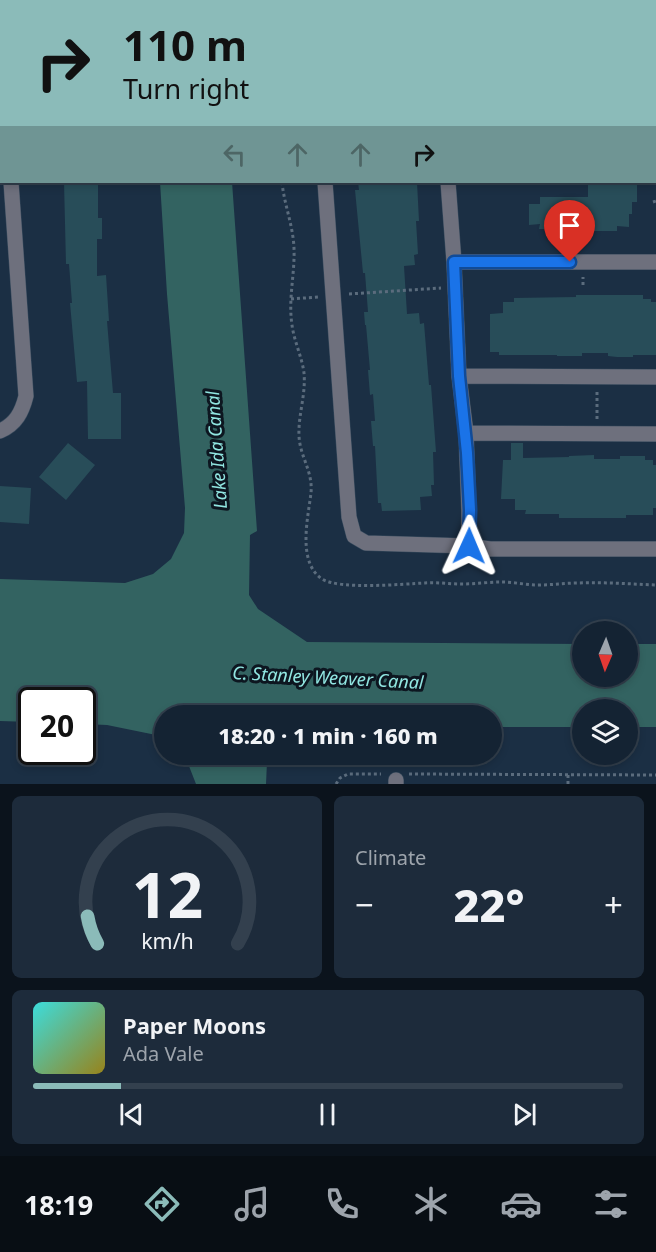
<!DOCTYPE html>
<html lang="en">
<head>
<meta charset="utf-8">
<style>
	:root { --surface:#142333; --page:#1d2b3b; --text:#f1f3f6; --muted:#9da4ac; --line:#33404e; --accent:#8bbbb9 }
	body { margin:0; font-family:"Noto Sans",sans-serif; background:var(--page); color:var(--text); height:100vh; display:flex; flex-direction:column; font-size:22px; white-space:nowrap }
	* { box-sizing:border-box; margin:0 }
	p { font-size:20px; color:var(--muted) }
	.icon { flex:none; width:33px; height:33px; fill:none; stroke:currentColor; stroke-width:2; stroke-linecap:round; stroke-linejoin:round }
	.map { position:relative; height:784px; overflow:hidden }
	.panel { display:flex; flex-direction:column; gap:12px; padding:12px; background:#0b131c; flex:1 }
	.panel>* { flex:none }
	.banner { position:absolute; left:0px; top:0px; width:657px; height:183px; box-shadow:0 3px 9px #0003,0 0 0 2px var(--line); background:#8bbbb9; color:#111; overflow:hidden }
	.needle { width:39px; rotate:182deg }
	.controls { position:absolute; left:572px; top:621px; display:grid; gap:12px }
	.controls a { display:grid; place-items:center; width:66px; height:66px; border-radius:50%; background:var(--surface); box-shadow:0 3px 9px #0003,0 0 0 2px var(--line); font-size:30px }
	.speed { position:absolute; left:18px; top:687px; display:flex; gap:12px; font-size:30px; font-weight:700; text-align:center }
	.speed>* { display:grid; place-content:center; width:78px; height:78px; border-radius:50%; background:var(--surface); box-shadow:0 3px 9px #0003,0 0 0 2px var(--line); line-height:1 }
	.speed .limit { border:3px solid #111; border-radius:9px; background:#fff; color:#111 }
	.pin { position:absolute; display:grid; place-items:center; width:51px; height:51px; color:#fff; margin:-62px -26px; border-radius:50% 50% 50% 0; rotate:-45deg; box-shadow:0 0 6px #0007 }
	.pin .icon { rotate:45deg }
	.me { position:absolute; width:66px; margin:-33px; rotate:1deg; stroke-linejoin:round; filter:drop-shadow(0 0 4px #0008) }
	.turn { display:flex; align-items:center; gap:21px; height:126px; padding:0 24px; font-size:27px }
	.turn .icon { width:78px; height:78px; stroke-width:2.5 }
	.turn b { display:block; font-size:42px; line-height:51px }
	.lanes { display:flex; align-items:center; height:57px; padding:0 24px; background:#0003; justify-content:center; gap:30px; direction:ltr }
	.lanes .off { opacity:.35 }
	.big { font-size:45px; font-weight:800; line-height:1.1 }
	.panel .tile { flex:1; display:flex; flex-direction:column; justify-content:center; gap:9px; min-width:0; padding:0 21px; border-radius:9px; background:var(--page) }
	.panel .dial { align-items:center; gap:0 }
	.dial svg { height:156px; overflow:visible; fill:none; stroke:var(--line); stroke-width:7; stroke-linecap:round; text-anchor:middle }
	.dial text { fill:var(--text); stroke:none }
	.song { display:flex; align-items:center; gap:18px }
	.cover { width:72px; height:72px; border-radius:9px; background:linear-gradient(135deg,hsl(180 70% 55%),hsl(50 70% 35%)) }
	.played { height:6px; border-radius:3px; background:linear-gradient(90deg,var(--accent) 15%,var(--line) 15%) }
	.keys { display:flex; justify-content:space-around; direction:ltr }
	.heat { display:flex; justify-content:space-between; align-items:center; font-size:33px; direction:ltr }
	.panel .tiles { flex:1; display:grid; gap:12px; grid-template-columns:1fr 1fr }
	.tile:last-child { grid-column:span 2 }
	.trip { position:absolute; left:154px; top:705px; width:348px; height:60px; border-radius:30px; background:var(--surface); box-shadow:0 3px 9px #0003,0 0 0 2px var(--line); font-weight:800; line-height:60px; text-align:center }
	.dock { display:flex; height:96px; justify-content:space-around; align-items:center; background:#080e14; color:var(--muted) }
	.dock .icon { width:42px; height:42px }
	.dock .current { color:var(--accent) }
	.dock b { font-size:27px; color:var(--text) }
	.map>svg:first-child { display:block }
	.water { fill:#336361 }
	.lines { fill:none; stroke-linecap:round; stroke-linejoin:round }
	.canal { stroke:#336361; stroke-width:18 }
	.building { fill:#284d59 }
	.minor-casing { stroke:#384b5e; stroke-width:16 }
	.path { stroke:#5b6c7d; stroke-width:3; stroke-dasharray:3 3; stroke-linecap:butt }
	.minor { stroke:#6e707d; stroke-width:15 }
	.route-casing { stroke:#114b97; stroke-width:15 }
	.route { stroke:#1a73e8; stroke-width:10 }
	.labels { text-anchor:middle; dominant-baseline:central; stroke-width:6; stroke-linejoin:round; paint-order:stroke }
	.water-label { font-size:18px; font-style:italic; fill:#91e6e1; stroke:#0d1620 }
</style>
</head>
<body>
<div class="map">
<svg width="656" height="784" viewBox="0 0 656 784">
	<rect width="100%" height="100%" fill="#1b2f44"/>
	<path class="water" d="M160 182H232L257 531 250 535 249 595 258 609 307 642 582 644V676H627V644H656V727H627V710H582V727H492V716H165V743L156 735 107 725 83 724 82 700H32L31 722 0 721V579L125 583 153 574 171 559 184 533 185 508 167 294Z
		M179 755H271L267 762 266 784H196L187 761Z"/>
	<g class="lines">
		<path class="canal" d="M163 0 164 2"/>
	</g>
	<path class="building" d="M64 182H98V218H102V239H97V276L106 275 109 321H107L113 393H121V439H88L87 381 77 382 70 303H72L69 264H66Z
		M358 182H417L419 221H416L418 254 414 255 415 265 404 266 407 314 419 313 420 324 424 323 429 385H431L436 452H433L434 485H431L432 496 420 497 421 510 382 511 381 503H378L375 446H373L371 421H375L373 394 370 395 368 370H370L366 325H365L364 312H368L365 273H363L355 190H359Z
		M588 182H637V202H632V214H629V227L617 226V231H568V229H539L540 224 529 225V204H540V197H588Z
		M576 295H643V299H651V302H656V355H633V357H617L608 356V353H582V356H557V355H499V352H490V314L503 313V302H514V298L576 297Z
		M68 443 95 465 66 500 39 477Z
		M511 443H523V458L569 457V456L594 455V459H620V456H645V460H653V465H656V508H653V515H626V518H559V514H525L526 510H515V499H501L503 460H511Z
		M0 486 31 488 29 524 0 522Z"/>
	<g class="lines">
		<g class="minor-casing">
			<path id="minor" d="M388 0 389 2
				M633 0 634 2
				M328 2 331 0
				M600 2 604 0
				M0 67 2 72
				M656 78V79
				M325 182 349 517 354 536 366 543 469 546 490 549H656
				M448 182 454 262H656
				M454 262 459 376 466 433 656 434
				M459 376 656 377
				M0 431C16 424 22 412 26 396L11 182
				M466 433 469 511V546
				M396 784V780"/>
		</g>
		<path class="path" d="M275 0V2
			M282 182C284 204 293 225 294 248 295 274 288 299 292 325 294 341 302 357 304 373 306 395 298 415 299 436 300 457 313 471 311 493 308 518 297 562 322 579 340 590 402 584 425 583 437 582 449 584 461 584 475 584 489 582 502 582 514 582 526 585 538 585 552 585 565 583 579 583 605 582 630 584 656 585
			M653 202 656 201
			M583 285V277
			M349 294 441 288
			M291 299 318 297
			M597 419V392
			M409 774 656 775
			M336 784 340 778 348 774H381
			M568 784V774"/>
		<use href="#minor" class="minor"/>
	</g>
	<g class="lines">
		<g class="route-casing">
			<path id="route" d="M469 546 470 510 467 453 459 376 454 262H570"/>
		</g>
		<use href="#route" class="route"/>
	</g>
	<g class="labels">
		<g class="water-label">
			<text transform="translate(216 450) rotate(-94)">Lake Ida Canal</text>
			<text transform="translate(328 677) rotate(3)">C. Stanley Weaver Canal</text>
		</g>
	</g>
</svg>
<div class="controls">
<a><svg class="needle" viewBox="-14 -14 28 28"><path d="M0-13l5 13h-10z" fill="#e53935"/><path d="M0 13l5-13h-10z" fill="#9da4ac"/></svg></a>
<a><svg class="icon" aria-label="layers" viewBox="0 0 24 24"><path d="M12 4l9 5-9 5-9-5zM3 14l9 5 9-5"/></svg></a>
</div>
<div class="speed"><div class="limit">20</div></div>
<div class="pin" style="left:570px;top:262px;background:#d93025"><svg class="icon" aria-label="arrive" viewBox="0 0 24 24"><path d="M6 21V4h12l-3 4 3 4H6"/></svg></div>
<svg class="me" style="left:469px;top:546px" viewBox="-20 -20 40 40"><path d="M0-17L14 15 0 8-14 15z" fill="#1a73e8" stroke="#fff" stroke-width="4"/></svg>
<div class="trip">18:20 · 1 min · 160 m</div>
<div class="banner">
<div class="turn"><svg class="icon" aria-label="right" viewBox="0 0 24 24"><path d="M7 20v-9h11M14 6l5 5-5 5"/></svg><div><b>110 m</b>Turn right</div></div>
<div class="lanes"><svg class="icon off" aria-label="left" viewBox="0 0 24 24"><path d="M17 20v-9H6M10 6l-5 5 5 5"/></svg><svg class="icon off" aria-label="ahead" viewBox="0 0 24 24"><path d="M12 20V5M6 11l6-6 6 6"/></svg><svg class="icon off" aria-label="ahead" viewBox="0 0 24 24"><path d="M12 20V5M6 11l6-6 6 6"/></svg><svg class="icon" aria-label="right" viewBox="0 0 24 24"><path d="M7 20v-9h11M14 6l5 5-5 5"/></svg></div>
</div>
</div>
<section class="panel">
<div class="tiles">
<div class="tile dial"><svg viewBox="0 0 100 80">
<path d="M14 69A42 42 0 1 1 86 69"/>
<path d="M14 69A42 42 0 0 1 9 55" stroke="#8bbbb9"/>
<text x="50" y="56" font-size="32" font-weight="700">12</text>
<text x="50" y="72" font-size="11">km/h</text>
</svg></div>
<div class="tile"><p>Climate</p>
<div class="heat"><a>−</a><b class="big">22°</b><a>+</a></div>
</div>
<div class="tile">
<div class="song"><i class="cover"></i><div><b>Paper Moons</b><p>Ada Vale</p></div></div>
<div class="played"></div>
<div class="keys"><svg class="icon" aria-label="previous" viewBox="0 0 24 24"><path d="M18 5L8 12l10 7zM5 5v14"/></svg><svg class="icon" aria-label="pause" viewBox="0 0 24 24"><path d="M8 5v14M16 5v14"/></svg><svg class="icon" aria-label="next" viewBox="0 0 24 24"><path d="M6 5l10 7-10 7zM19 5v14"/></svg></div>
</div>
</div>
</section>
<nav class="dock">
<b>18:19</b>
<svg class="icon current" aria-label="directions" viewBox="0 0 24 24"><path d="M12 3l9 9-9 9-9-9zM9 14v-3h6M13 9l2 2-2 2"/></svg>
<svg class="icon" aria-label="music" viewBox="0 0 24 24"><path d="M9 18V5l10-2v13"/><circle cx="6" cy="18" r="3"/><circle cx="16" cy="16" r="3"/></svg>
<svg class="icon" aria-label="phone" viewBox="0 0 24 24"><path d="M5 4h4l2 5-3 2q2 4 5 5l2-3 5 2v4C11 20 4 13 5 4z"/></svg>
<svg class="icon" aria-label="climate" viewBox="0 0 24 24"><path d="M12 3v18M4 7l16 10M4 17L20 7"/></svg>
<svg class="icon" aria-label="car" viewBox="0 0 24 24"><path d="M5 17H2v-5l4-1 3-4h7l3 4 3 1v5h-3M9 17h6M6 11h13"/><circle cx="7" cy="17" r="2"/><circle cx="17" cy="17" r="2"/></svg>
<svg class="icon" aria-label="filters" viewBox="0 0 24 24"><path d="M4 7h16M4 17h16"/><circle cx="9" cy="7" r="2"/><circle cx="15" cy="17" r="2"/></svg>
</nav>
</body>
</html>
